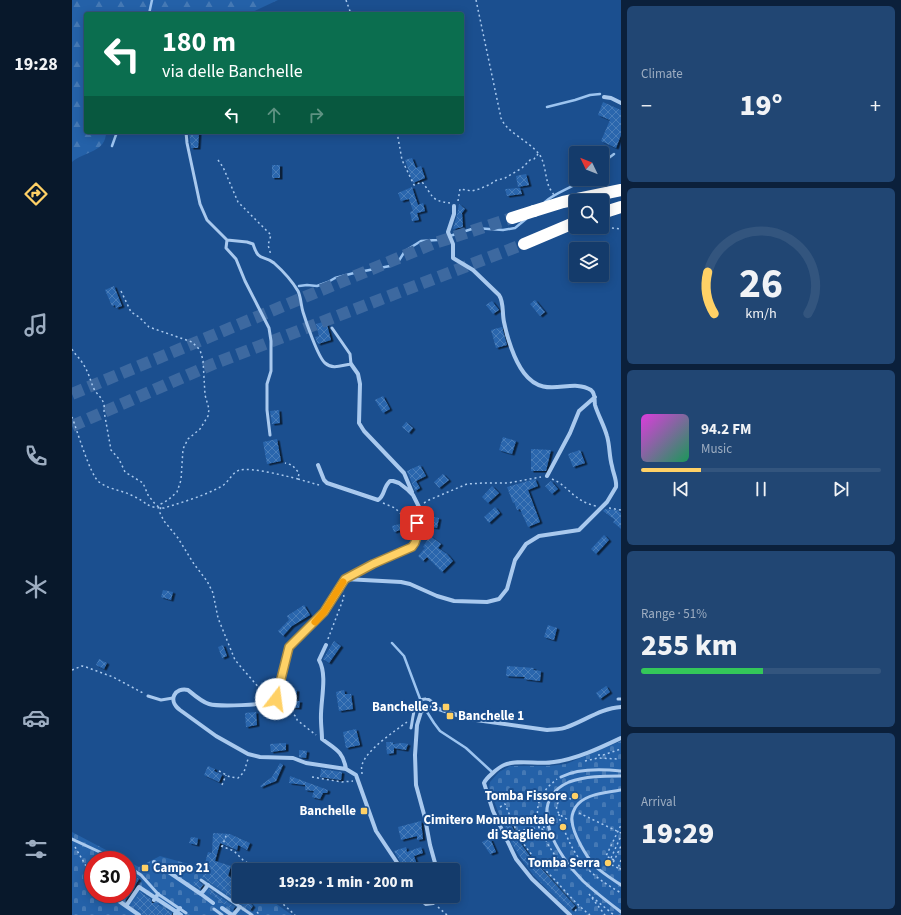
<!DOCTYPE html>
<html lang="en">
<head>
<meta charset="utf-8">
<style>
	:root { --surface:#143b6b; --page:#214673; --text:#f1f3f6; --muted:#9dadc1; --line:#33557e; --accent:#ffd166 }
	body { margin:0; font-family:"Source Sans 3",sans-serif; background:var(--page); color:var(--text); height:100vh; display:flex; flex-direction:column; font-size:15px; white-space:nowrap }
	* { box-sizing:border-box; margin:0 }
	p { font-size:13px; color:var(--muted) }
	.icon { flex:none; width:22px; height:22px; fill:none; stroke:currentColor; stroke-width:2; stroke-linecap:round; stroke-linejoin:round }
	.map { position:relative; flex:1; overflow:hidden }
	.drawer { display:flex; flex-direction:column; gap:6px; padding:6px; background:#0b203b; width:280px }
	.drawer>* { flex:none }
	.hud { position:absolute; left:12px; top:12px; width:380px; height:122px; border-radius:4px; box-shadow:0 2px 10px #0003,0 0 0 1px var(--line); background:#0b6e4f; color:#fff; overflow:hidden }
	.needle { width:26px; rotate:313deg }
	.buttons { position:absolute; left:497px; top:146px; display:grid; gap:8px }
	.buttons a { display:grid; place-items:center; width:40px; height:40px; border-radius:4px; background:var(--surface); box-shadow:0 2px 10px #0003,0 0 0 1px var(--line); font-size:20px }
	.speed { position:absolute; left:12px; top:851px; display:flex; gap:8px; font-size:20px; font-weight:700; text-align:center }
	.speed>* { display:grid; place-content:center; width:52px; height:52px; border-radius:50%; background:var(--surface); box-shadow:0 2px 10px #0003,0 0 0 1px var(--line); line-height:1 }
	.speed .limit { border:6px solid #d22; background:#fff; color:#111 }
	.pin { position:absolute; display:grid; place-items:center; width:34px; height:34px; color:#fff; margin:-17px; border-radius:8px; box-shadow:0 2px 6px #0006 }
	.me { position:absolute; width:44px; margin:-22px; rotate:15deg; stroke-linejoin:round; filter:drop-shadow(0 0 3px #0008) }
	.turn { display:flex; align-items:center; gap:14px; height:84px; padding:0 12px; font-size:18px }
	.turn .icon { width:52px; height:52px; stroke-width:2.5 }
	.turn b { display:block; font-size:28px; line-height:34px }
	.lanes { display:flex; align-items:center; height:38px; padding:0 12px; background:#0003; justify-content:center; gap:20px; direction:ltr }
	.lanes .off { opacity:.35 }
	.big { font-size:30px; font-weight:800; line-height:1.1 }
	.drawer .widget { flex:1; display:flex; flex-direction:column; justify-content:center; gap:6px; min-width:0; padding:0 14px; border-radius:6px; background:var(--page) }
	.drawer .dial { align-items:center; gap:0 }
	.dial svg { height:104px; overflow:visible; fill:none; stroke:var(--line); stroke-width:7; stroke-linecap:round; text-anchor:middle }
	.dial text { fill:var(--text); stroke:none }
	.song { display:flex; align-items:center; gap:12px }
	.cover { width:48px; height:48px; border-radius:6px; background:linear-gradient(135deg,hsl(300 70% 55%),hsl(150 70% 35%)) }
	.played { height:4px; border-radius:2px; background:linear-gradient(90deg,var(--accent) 25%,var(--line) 25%) }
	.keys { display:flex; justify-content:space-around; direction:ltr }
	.heat { display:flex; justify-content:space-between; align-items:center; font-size:22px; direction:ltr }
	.charge { height:6px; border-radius:3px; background:linear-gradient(90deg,#34c759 51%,var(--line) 0) }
	.trip { position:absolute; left:160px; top:863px; width:228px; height:40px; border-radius:4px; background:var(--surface); box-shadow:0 2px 10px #0003,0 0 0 1px var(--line); font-weight:800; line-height:40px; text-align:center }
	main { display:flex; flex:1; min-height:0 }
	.dock { display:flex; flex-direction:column; width:72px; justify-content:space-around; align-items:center; background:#08182b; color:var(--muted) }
	.dock .icon { width:28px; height:28px }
	.dock .current { color:var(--accent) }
	.dock b { font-size:18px; color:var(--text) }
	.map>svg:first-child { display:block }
	.forest { fill:url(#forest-firs) }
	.cemetery { fill:url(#cemetery-stones) }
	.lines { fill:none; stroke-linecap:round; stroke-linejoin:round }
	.stream { stroke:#9cc4f0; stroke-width:2.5 }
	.building { fill:url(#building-cross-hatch); filter:url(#shadow) }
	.highway-tunnel { stroke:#3d69a0; stroke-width:12; stroke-dasharray:12 6; stroke-linecap:butt }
	.path { stroke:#a9c9ee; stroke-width:1.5; stroke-dasharray:2 3; stroke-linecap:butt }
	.lane { stroke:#a9c9ee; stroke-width:3 }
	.street { stroke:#a9c9ee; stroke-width:4 }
	.highway { stroke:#fff; stroke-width:12 }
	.street-bridge { stroke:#a9c9ee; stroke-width:4 }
	.highway-bridge { stroke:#fff; stroke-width:12 }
	.route-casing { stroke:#a68842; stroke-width:10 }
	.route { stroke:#ffd166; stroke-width:7 }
	.slow { stroke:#f59e0b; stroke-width:7 }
	.poi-dot { fill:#ffd166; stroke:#1b4f8f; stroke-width:1.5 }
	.labels { text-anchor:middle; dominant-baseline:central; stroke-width:4; stroke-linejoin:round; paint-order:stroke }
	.poi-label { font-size:13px; font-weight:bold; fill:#fff; stroke:#1b4f8f; text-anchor:end }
</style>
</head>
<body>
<main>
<nav class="dock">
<b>19:28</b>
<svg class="icon current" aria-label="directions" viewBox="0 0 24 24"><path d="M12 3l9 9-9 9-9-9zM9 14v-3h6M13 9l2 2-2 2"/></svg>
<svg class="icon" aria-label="music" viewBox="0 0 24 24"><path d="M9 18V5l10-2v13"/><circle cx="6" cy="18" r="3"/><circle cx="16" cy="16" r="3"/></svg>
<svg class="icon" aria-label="phone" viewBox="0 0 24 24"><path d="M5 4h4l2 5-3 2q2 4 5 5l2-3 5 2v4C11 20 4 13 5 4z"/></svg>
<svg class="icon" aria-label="climate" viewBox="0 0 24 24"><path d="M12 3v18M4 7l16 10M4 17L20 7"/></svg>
<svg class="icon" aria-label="car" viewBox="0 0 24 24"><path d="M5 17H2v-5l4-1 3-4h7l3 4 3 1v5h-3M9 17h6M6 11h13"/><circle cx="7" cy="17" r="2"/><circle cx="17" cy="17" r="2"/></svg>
<svg class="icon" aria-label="filters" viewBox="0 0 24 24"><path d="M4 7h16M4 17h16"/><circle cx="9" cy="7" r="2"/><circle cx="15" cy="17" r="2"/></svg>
</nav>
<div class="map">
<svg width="549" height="915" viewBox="0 0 549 915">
	<defs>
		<pattern id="forest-firs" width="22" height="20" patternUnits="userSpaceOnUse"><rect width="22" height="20" fill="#2461a8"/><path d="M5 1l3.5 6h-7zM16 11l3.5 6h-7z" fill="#4579b5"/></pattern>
		<pattern id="cemetery-stones" width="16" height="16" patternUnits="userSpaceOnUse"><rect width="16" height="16" fill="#2461a8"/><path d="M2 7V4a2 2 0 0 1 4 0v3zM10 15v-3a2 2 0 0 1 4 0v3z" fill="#4579b5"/></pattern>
		<pattern id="building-cross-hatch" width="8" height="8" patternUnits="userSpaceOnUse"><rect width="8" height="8" fill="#2a66ad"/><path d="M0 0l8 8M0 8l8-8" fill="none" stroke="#4a7db9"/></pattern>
		<filter id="shadow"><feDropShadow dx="2.5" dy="1.5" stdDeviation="0" flood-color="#0009"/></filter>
	</defs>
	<rect width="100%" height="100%" fill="#1b4f8f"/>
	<path class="forest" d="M0 0H206L176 14H14V132H34C34 153 12 151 0 162Z"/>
	<path class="cemetery" d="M549 741V915H501L462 876 450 860 440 845 425 809 417 788 418 782 427 772 438 766H477L494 764Z
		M0 832 53 860H21V894H55V861L67 867 88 856 166 878 167 896H193L220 915H0Z"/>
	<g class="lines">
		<path class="stream" d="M77 14 80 0
			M475 107 503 100 518 95 528 94
			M40 146 45 132
			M530 163 542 154
			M473 202C484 192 499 189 511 179
			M227 286 235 285 245 286 256 282 263 278 282 273 318 266 326 262 333 251 349 241 365 240 403 228 431 230 443 228 454 219
			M320 643 332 656 350 704 362 723 368 731 394 748 419 771"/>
	</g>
	<path class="building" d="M531 102 549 110V135L544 148 529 141 538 120 526 115Z
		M117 132H127L126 148H119Z
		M340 158 344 168 349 166 353 178 341 183 333 160Z
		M200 165H208V178H200Z
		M454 174 457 185 446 187 444 176Z
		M340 187 346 205 351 203 353 211 345 213 347 220 340 221 338 212 341 211 337 199 329 201 326 193Z
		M448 188 450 194 435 196 433 189Z
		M387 204 393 209 390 213 391 227 381 229 385 215Z
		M42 286 50 306 44 308 43 305 40 306 33 290Z
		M463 300 473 312 468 316 458 304Z
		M420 301 427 310 421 314 414 305Z
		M254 321 259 340 246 344 243 337 247 336 244 324Z
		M430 327 435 345 424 348 419 330Z
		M311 396 318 409 311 413 303 400Z
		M207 410 208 423 200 424 198 411Z
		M334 422 341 428 337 433 330 427Z
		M431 437 444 441 440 454 427 450Z
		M205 439 209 461 195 464 191 442Z
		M459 449 479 450 474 471H459Z
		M508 450 513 463 501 467 496 454Z
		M348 465 354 476 344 481 348 488 343 491 335 471Z
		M371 474 377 480 367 488 362 482Z
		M463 479 466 486 456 490 468 522 456 527 448 509 445 510 442 502 441 503 435 487Z
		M479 481 486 489 480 494 473 486Z
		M420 486 427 493 416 503 410 497Z
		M423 507 428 513 417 523 412 517Z
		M533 509 545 510 549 513V529L541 522 543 520 531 511Z
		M356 516 367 518 365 528 354 526Z
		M331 523 332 529 322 532 320 526Z
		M532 535 537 540 524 554 519 549Z
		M358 536 369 544 366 548 375 554 381 561 370 572 355 557 351 561 346 556 353 548 351 547Z
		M91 590 101 592 99 600 89 597Z
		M232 605 238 615 220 626 211 636 206 631 217 620 215 616Z
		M476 625 485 628 482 640 472 637Z
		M262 641 269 646 257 663 251 659Z
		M151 645 155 656 150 658 146 647Z
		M27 659 35 663 32 669 24 665Z
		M435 666 462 668 461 670 469 671 468 681 452 679 453 677 434 676Z
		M190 682 203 688 198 697 188 687Z
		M534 686 538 692 528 699 524 693Z
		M218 689 225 690 224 701H228L227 708 216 707Z
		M272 690 273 694H279L281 709 267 711 264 692Z
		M184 712 185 725 174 727 173 713Z
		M284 729 288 745 274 748 271 732Z
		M314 742H321V744L331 743 336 744 334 750 322 748V753L315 754Z
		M214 743V750L199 752 198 744Z
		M227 750 235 751 234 758 227 757Z
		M208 763 211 765 204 781 189 787 188 786 200 777Z
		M136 766 143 769 142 771 150 775 147 782 132 775Z
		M249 769 270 772 269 780 248 777Z
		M218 776 256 790 255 793H251L248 799 240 797 242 791 233 790V785L217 783Z
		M437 820 447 841 457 855 503 906 499 910 450 859 441 844 432 822Z
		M349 821 351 839 345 840V836L329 840 326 827Z
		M141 833 158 834 178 843 175 850 166 845 165 850 148 843 143 861 159 866 156 876 167 883V896H180L177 902 181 906 178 910 130 877 136 869 132 867 136 852 140 853Z
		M119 837 126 838 125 845 117 843Z
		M418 838 424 852 418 854 410 842Z
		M334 847 335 852 349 847 351 853 342 856 347 870H333L322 851Z
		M55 871 67 879 53 901 43 894H55Z
		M124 879 131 885 128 889 120 884Z
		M137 889 163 907 161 910 135 892Z
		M68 892 79 899 80 903H84L100 913V915H70L69 912 59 905Z"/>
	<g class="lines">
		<path class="highway-tunnel" d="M0 394 360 244 440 218
			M0 426 141 364 452 244"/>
		<path class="path" d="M274 0 279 14
			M404 0 429 118C434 132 457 141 467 154 473 162 473 174 476 184 477 188 480 192 482 195
			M325 132 330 160 342 185 350 182C361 195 358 201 378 203
			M146 160 151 167 166 202 199 235 196 245 199 255
			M386 201 388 189 400 191 407 189 419 184 422 181 433 178 450 168 458 160 462 159 466 154
			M530 227 549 229
			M49 291 59 312 67 317 77 327 120 342 128 350 131 360 133 395 137 409 136 416 128 429 116 439 111 449 109 480 105 492 96 500 89 504 88 513 92 521 106 538 122 564 135 581 141 593 146 618 163 660 194 696
			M0 349C3 355 8 358 11 364 16 371 18 379 21 387 25 396 34 399 32 411L39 450 47 459 53 472 71 483 76 495 83 504 88 508
			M0 417C5 430 18 475 27 482 38 490 50 490 61 496 75 502 74 508 92 508 111 502 132 496 150 486 157 482 160 472 168 470 179 467 214 476 226 479L227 473 220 465 213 463
			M226 479 247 485
			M480 479C497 486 501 501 524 506
			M311 503 323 508 339 524
			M352 503 357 500 395 484 411 483H436L469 477
			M537 508 549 510
			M256 639 272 597 271 592
			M0 670 10 666 14 667 41 677 71 693
			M207 702 215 707 225 718V720L244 735
			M526 755H531L549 749
			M513 761 526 758 546 759
			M147 771 158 777 166 778 172 772 176 759
			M290 774C290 771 289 768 290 765 294 750 323 731 335 722
			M240 777 270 782 281 781
			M150 785 154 775
			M428 807 433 804 444 830
			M507 813 549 833
			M487 814C487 820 491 826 493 832 506 864 520 876 549 893
			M495 819C483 814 480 804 493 797L502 800
			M467 828C463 806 466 794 485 779
			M471 830 470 829 473 828 472 827 444 831C454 850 468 865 483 880 494 892 505 905 518 915
			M471 830 475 843 486 860
			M149 846 162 851 171 860 187 870
			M3 847 21 878
			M150 847 155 833
			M539 858 549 836
			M542 860 534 856 549 825
			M549 860 546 868 549 869
			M546 868 540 865 549 846
			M517 894 533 915
			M206 896 211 904 223 915
			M520 897 542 915
			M366 907 375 915
			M503 911 507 907
			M185 912 188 915"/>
		<path class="lane" d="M114 132 115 143 128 204 135 220 155 240 175 242 181 244C187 263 191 254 202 263 211 271 220 281 226 291 229 297 229 306 231 312 234 322 246 357 253 363 261 370 270 365 279 364L278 354 260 328
			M155 240 154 248 164 259 173 281 197 328 199 341V371L195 384V410L198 435
			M76 696 89 700 101 698
			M546 699H549
			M339 728C341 720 341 698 354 699 359 699 361 703 363 707
			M549 776C533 776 513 776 497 782 451 803 487 857 511 881 523 892 536 902 549 912
			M489 777C506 768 530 769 549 771
			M549 790C536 792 515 794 506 804 502 808 499 816 500 821 501 834 514 856 522 865 530 873 540 879 549 885
			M0 839 45 860
			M55 866 69 875 86 894 114 913
			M129 880 180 915
			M142 909 150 915"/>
		<path class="street" d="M532 97 539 98 549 103
			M279 364 286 374 288 384 287 423 292 431 332 473 340 492
			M246 465 252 480 255 483 306 500C313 496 311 487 318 481H321L327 483 336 490 341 495 347 507 344 543 340 547 301 564 273 579 252 613 217 647 205 696 201 701C192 705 148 707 137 704 130 702 122 695 116 690 103 687 95 700 108 710L144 736 176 754 188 757 221 758 234 763 274 769 284 775 304 831 330 870
			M475 476 498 433 507 411 523 397
			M273 579 329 582 338 584 365 596 382 601 415 602 427 599 435 589 443 560 454 544 467 536 507 530 535 502 544 487C545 480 541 473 540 466 537 456 538 446 535 436 532 425 526 415 523 405 522 400 524 394 519 390 498 377 473 401 452 373 442 360 435 337 432 322 430 313 432 302 427 295L401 270 381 258V244L376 232 382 214V206
			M254 645 247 660C256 676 248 702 249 720 249 726 250 733 250 739 263 749 271 751 274 769
			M82 862 129 894 136 885
			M365 870 358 845 353 818 344 785 343 755 345 725 349 712 353 709 361 707 397 719 475 730C482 729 489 730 495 727 512 721 530 708 549 707
			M37 894 54 906
			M129 894 141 903
			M345 896 354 904 361 903 368 896
			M150 908 160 915
			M67 915 54 906 67 887 109 915
			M161 915 168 907
			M498 915 460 879 444 859 421 811 412 783C414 778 427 767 432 765 446 759 467 765 482 762 505 759 528 748 549 738"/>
		<path class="highway" d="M530 213 549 207
			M440 218 462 211
			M452 244 504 222"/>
		<path class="street-bridge" d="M82 900 86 894
			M103 914 108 908"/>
		<path class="highway-bridge" d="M462 211 491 202 549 190"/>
	</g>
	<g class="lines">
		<g class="route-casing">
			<path id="route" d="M204 699 217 647 252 612 273 579 301 564 340 547C347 539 344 532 345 523"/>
		</g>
		<use href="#route" class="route"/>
		<path class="slow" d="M243 622 252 612 271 582"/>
	</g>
	<g class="poi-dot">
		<rect x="370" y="703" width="8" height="8" rx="2"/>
		<rect x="374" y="712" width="8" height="8" rx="2"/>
		<circle cx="503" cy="796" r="4"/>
		<rect x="288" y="807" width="8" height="8" rx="2"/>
		<circle cx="491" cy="827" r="4"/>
		<circle cx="536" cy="863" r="4"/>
		<rect x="69" y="864" width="8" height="8" rx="2"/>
	</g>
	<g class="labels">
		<g class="poi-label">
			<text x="366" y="707">Banchelle 3</text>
			<text x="386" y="716" text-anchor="start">Banchelle 1</text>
			<text x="495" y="796">Tomba Fissore</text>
			<text x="284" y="811">Banchelle</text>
			<text x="483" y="820">Cimitero Monumentale<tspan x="483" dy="15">di Staglieno</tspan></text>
			<text x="528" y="863">Tomba Serra</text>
			<text x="81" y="868" text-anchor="start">Campo 21</text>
		</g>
	</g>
</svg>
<div class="buttons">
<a><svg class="needle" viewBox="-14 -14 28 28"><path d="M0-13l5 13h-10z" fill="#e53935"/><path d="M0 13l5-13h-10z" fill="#9dadc1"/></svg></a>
<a><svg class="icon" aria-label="search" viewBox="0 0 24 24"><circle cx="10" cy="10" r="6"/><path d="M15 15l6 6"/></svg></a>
<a><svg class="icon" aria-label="layers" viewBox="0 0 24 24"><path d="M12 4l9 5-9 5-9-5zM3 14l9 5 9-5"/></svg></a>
</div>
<div class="speed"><div class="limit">30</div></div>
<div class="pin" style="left:345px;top:523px;background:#d93025"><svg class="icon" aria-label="arrive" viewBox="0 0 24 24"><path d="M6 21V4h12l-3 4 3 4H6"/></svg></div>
<svg class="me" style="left:204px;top:699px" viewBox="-20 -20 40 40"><circle r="19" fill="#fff"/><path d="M0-13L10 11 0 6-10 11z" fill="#ffd166"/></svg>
<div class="trip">19:29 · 1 min · 200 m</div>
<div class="hud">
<div class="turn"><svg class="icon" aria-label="left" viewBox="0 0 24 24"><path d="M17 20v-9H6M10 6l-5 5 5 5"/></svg><div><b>180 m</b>via delle Banchelle</div></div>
<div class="lanes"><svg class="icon" aria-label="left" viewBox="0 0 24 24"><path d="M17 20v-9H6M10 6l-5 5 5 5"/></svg><svg class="icon off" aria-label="ahead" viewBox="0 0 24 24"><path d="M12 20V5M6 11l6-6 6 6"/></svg><svg class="icon off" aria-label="right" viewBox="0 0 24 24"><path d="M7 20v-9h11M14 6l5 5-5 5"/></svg></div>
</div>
</div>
<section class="drawer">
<div class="widget"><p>Climate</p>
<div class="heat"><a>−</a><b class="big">19°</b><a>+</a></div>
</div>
<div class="widget dial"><svg viewBox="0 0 100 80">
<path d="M14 69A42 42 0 1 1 86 69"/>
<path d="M14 69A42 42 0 0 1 9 37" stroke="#ffd166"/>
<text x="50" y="56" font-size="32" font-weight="700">26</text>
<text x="50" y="72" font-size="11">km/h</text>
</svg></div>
<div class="widget">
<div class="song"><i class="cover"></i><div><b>94.2 FM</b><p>Music</p></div></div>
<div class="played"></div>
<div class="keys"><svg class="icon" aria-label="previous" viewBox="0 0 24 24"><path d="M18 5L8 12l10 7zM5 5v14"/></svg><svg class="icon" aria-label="pause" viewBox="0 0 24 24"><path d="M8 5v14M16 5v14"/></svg><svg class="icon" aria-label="next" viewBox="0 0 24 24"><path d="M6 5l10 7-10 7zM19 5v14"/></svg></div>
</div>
<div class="widget"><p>Range · 51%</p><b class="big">255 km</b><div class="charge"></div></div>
<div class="widget"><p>Arrival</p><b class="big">19:29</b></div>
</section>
</main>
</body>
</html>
